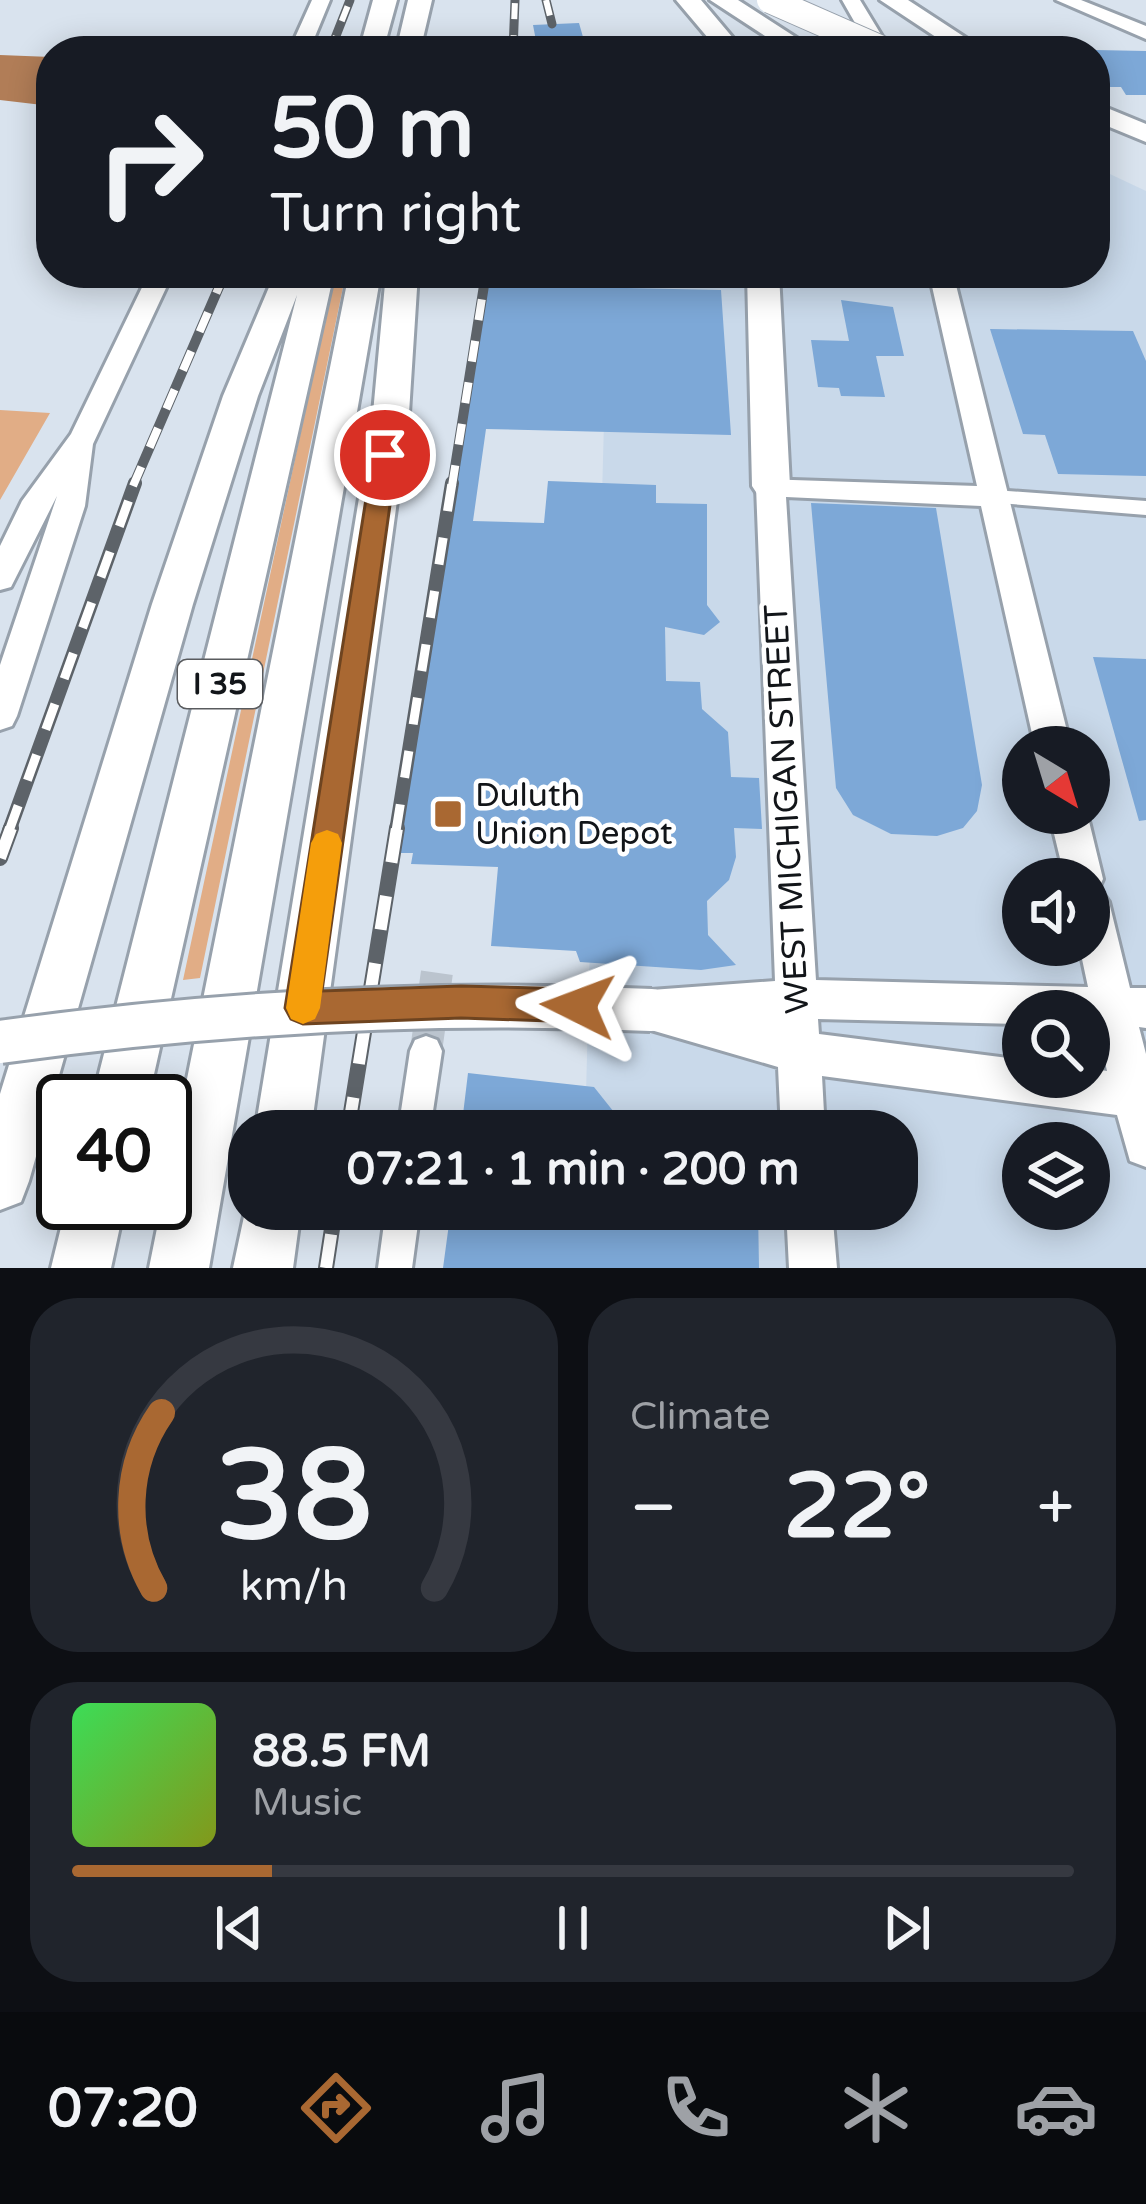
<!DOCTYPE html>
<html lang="en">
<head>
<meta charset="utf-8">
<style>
	:root { --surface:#171b24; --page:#20242c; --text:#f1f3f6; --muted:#9ea1a6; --line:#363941; --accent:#a96832 }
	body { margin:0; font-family:"Varela Round",sans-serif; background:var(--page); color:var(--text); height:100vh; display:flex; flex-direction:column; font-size:45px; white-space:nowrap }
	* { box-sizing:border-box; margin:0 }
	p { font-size:39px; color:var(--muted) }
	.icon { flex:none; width:66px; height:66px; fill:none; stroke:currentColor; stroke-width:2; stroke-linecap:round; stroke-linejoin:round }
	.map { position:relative; height:1268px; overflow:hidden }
	.details { display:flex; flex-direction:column; gap:30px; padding:30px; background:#0d0f14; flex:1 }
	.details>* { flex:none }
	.banner { position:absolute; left:36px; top:36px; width:1074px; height:252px; border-radius:48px; box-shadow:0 6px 30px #0003; background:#171b24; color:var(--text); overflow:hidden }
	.needle { width:78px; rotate:142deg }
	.controls { position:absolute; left:1002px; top:726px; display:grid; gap:24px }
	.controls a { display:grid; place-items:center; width:108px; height:108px; border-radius:50%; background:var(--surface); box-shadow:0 6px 30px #0003; font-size:60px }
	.speed { position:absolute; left:36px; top:1074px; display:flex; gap:24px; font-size:60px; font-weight:700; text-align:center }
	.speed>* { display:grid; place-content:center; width:156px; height:156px; border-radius:50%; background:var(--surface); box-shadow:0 6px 30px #0003; line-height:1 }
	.speed .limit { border:6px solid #111; border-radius:18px; background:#fff; color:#111 }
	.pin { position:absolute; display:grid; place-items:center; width:102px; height:102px; color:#fff; margin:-51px; border:6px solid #fff; border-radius:50%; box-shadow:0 3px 12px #0007 }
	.me { position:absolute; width:132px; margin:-66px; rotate:273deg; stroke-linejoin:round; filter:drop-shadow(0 0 9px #0008) }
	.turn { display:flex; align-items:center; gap:42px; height:252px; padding:0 36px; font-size:54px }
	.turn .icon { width:156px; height:156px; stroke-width:2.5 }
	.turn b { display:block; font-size:84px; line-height:102px }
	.big { font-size:90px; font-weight:700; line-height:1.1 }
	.details .card { flex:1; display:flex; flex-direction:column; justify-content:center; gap:18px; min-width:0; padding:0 42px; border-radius:48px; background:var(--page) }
	.details .dial { align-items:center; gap:0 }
	.dial svg { height:312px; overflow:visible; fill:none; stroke:var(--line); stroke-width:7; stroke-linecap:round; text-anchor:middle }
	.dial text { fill:var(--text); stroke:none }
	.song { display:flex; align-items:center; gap:36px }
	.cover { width:144px; height:144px; border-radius:18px; background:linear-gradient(135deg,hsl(130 70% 55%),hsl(70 70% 35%)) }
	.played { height:12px; border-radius:6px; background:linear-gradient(90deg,var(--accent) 20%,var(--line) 20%) }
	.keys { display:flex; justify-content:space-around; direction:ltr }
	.heat { display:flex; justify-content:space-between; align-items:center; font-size:66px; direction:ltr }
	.details .tiles { flex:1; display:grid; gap:30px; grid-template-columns:1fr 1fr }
	.card:last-child { grid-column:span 2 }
	.trip { position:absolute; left:228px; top:1110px; width:690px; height:120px; border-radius:48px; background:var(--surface); box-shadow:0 6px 30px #0003; font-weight:700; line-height:120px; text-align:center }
	.menu { display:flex; height:192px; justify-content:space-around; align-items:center; background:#090b0e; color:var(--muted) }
	.menu .icon { width:84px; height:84px }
	.menu .selected { color:var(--accent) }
	.menu b { font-size:54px; color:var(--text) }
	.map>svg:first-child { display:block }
	.built { fill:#c9d9ea; fill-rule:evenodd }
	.green { fill:#e1ad86 }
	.water { fill:#b17d57 }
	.building { fill:#7da8d7 }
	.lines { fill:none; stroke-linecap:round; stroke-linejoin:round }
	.street-tunnel { stroke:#bbc4ce; stroke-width:32; stroke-dasharray:32 15; stroke-linecap:butt }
	.street-casing { stroke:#97a1ac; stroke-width:6 }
	.secondary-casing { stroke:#97a1ac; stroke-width:6 }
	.highway-casing { stroke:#97a1ac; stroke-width:6 }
	.street { fill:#fff; fill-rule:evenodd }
	.secondary { fill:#fff; fill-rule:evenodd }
	.highway { fill:#fff; fill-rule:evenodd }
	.rail-far3-casing { stroke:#5d6369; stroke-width:9 }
	.rail-far2-casing { stroke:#5d6369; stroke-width:10 }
	.rail-far1-casing { stroke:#5d6369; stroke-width:14 }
	.rail-casing { stroke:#5d6369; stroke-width:16 }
	.rail-far3 { stroke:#fff; stroke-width:6; stroke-dasharray:16; stroke-linecap:butt }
	.rail-far2 { stroke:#fff; stroke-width:8; stroke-dasharray:21; stroke-linecap:butt }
	.rail-far1 { stroke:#fff; stroke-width:9; stroke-dasharray:27; stroke-linecap:butt }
	.rail { stroke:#fff; stroke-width:12; stroke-dasharray:34; stroke-linecap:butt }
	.secondary-bridge-casing { stroke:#97a1ac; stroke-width:48; stroke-linecap:butt }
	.highway-bridge-casing { stroke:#97a1ac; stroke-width:28; stroke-linecap:butt }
	.secondary-bridge { stroke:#fff; stroke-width:42 }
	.highway-bridge { stroke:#fff; stroke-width:26 }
	.route { fill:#a96832; stroke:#6e4420; stroke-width:3 }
	.slow { fill:#f59e0b }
	.poi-dot { fill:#a96832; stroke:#fff; stroke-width:4.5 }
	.labels { text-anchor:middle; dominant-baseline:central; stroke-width:9; stroke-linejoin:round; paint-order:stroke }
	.shield { fill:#fff; stroke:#595b5e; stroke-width:3 }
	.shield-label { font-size:30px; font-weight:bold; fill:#121519 }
	.poi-label { font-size:33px; fill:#121519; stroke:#fff; text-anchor:start }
	.street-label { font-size:33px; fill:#121519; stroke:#fff }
</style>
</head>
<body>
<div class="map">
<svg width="1146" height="1268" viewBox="0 0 1146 1268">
	<rect width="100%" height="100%" fill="#d9e3ee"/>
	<path class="built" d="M1095 167 1146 191V1268H581L583 1209H897V1131H585L608 273H1095ZM1023 747H1089V813H1023ZM1023 879H1089V945H1023ZM1023 1011H1089V1077H1023ZM1023 1143H1089V1209H1023Z"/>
	<path class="green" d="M335 273H346L200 978 183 980Z
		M0 410 50 413 0 500Z"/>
	<path class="water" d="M0 55 51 57V106L0 100Z"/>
	<path class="building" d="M579 23 587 51H538L533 25Z
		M1095 50 1146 51V95H1126L1121 87H1095Z
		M485 285 721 290 731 435 486 429 473 521 544 523 548 481 656 485V503L707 504V605L720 622 704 635 665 627 666 681 700 682 702 709 728 732 731 777 759 778 762 829 734 828 736 857 729 880 707 901 708 935 736 965 701 970 580 962 576 951 491 946 498 867 411 864 413 853H396Z
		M841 300 893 307 904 356H876L885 397 841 396 839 388 818 387 811 340 849 341Z
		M990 329 1133 331 1146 361V476L1058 474 1045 435 1023 434Z
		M811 503 936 508 982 785 977 811 963 828 937 836 891 834 853 815 836 788Z
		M1093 657 1146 659V820L1139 821Z
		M468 1073 594 1087 629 1131H461Z
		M451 1209H758L759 1268H443Z"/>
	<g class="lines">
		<path class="street-tunnel" d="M426 1051 437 972"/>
		<g class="street-casing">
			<path id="street" d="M994 490 1146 501V515L986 502 983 497 986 492Z
				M426 1036 437 1040 442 1051 430 1131H398L410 1051 415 1040Z
				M386 1209H420L412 1268H378Z"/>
		</g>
		<g class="secondary-casing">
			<path id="secondary" d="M312 0H330L309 51H289Z
				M842 0H860L891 51H871Z
				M1056 0H1081L1146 26V39Z
				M149 273H173L93 444 85 506 17 716 12 726 0 730V665L57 496 11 587 0 590V546L22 501 71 434Z
				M929 273H953L1071 747H1035L981 506 786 497 816 980 1088 987 1079 945H1089V879H1065L1049 813H1087L1103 879 1099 888 1109 902 1130 988H1146V1028L1139 1027 1146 1054V1167L1130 1161 1117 1115 822 1076 825 1131H781L778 1067 651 1030 636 1024 630 1010 636 996 651 990 775 981 756 486 761 479 977 486ZM1023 1011H1089V1026H1097L1107 1071 1089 1068V1077H1023V1060L819 1034 818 1019 1023 1024Z
				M786 1209H832L837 1268H789Z"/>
		</g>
		<g class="highway-casing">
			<path id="highway" d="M373 0H397L383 51H359Z
				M408 0H432L420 51H396Z
				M676 0H701L744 51H719Z
				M710 0H738L817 51H788Z
				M880 0H908L986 51H957Z
				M1095 103 1146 124V142L1095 121Z
				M275 273H334L148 1101H92L297 295 258 396 193 604 29 1181 21 1202 0 1210V1094L152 604 223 396Z
				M349 273H381L209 1268H149Z
				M386 273H418L409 413 311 1131H255L373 413Z
				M747 273H779L790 486 784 495 771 499 758 495 752 486Z
				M249 1193V1209H301L293 1268H233Z
				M67 1203H125L111 1268H51Z"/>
		</g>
		<use href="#street" class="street"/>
		<use href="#secondary" class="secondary"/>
		<use href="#highway" class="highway"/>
		<g class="rail-far3-casing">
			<path id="rail-far3" d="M546 0 552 24
				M330 51 350 0
				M513 51 515 0"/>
		</g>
		<g class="rail-far2-casing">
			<path id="rail-far2" d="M133 486 225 273
				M452 486 486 273"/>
		</g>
		<g class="rail-far1-casing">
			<path id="rail-far1" d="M9 831 135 483
				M396 831 452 483"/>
		</g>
		<g class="rail-casing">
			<path id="rail" d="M0 858 11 828
				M348 1131 397 828
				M326 1268 335 1209"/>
		</g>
		<use href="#rail-far3" class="rail-far3"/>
		<use href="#rail-far2" class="rail-far2"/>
		<use href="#rail-far1" class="rail-far1"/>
		<use href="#rail" class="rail"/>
		<g class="secondary-bridge-casing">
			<path id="secondary-bridge" d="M0 1042C217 1012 432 1000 651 1010"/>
		</g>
		<g class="highway-bridge-casing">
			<path id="highway-bridge" d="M770 0 886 51"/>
		</g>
		<use href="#secondary-bridge" class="secondary-bridge"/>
		<use href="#highway-bridge" class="highway-bridge"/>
	</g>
	<path class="route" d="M385 448 397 455 322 991 461 986 578 989 591 994 596 1006 591 1017 578 1022 461 1018 303 1024 291 1019 285 1008 373 455Z"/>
	<path class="slow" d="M327 830 338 834 342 843 320 1008 315 1019 303 1024 291 1019 286 1008 311 843 316 834Z"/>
	<rect class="poi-dot" x="433" y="799" width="30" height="30" rx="6"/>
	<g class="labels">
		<rect class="shield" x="178" y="660" width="84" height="48" rx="9"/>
		<g class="shield-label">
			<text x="220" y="684">I 35</text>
		</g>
		<g class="poi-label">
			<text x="475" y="795">Duluth<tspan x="475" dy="38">Union Depot</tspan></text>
		</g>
		<g class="street-label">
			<text transform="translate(787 809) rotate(-93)">WEST MICHIGAN STREET</text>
		</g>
	</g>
</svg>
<div class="controls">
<a><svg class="needle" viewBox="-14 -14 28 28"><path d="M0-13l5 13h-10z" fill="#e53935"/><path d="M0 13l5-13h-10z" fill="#9ea1a6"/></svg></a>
<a><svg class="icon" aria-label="sound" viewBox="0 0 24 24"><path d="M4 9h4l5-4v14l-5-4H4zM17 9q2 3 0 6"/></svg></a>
<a><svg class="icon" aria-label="search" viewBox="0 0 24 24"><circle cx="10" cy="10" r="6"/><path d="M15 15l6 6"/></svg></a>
<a><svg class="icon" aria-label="layers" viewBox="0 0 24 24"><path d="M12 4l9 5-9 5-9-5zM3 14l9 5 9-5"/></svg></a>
</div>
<div class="speed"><div class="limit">40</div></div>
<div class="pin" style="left:385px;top:455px;background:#d93025"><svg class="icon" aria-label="arrive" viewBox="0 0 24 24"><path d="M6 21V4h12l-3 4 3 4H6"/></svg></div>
<svg class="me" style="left:578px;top:1006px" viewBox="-20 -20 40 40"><path d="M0-17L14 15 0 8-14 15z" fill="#a96832" stroke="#fff" stroke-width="4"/></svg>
<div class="trip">07:21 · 1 min · 200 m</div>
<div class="banner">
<div class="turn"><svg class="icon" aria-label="right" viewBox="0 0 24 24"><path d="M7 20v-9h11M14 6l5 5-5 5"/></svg><div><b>50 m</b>Turn right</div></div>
</div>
</div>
<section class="details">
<div class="tiles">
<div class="card dial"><svg viewBox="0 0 100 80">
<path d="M14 69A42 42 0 1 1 86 69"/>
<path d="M14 69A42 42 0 0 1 16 24" stroke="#a96832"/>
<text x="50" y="56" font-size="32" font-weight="700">38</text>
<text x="50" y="72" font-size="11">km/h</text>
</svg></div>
<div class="card"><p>Climate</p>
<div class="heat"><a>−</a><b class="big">22°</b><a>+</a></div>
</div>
<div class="card">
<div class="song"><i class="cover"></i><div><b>88.5 FM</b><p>Music</p></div></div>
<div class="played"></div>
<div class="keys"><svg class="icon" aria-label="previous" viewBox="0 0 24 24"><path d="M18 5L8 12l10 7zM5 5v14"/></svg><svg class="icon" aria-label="pause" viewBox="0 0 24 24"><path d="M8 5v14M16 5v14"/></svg><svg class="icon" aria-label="next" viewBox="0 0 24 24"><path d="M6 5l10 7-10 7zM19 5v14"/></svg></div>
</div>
</div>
</section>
<nav class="menu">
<b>07:20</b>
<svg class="icon selected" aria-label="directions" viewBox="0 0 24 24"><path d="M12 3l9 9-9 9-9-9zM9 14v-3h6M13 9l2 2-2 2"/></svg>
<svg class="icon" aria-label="music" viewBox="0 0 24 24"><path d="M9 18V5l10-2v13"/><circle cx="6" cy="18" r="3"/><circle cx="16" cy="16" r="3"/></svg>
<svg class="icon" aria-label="phone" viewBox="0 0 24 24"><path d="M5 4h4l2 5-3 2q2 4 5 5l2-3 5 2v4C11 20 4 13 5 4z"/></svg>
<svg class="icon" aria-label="climate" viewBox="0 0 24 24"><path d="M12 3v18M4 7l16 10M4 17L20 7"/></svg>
<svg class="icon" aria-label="car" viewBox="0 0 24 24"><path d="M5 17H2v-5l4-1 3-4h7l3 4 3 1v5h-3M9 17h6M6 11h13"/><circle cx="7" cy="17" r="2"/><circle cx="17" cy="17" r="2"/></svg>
</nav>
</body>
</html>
